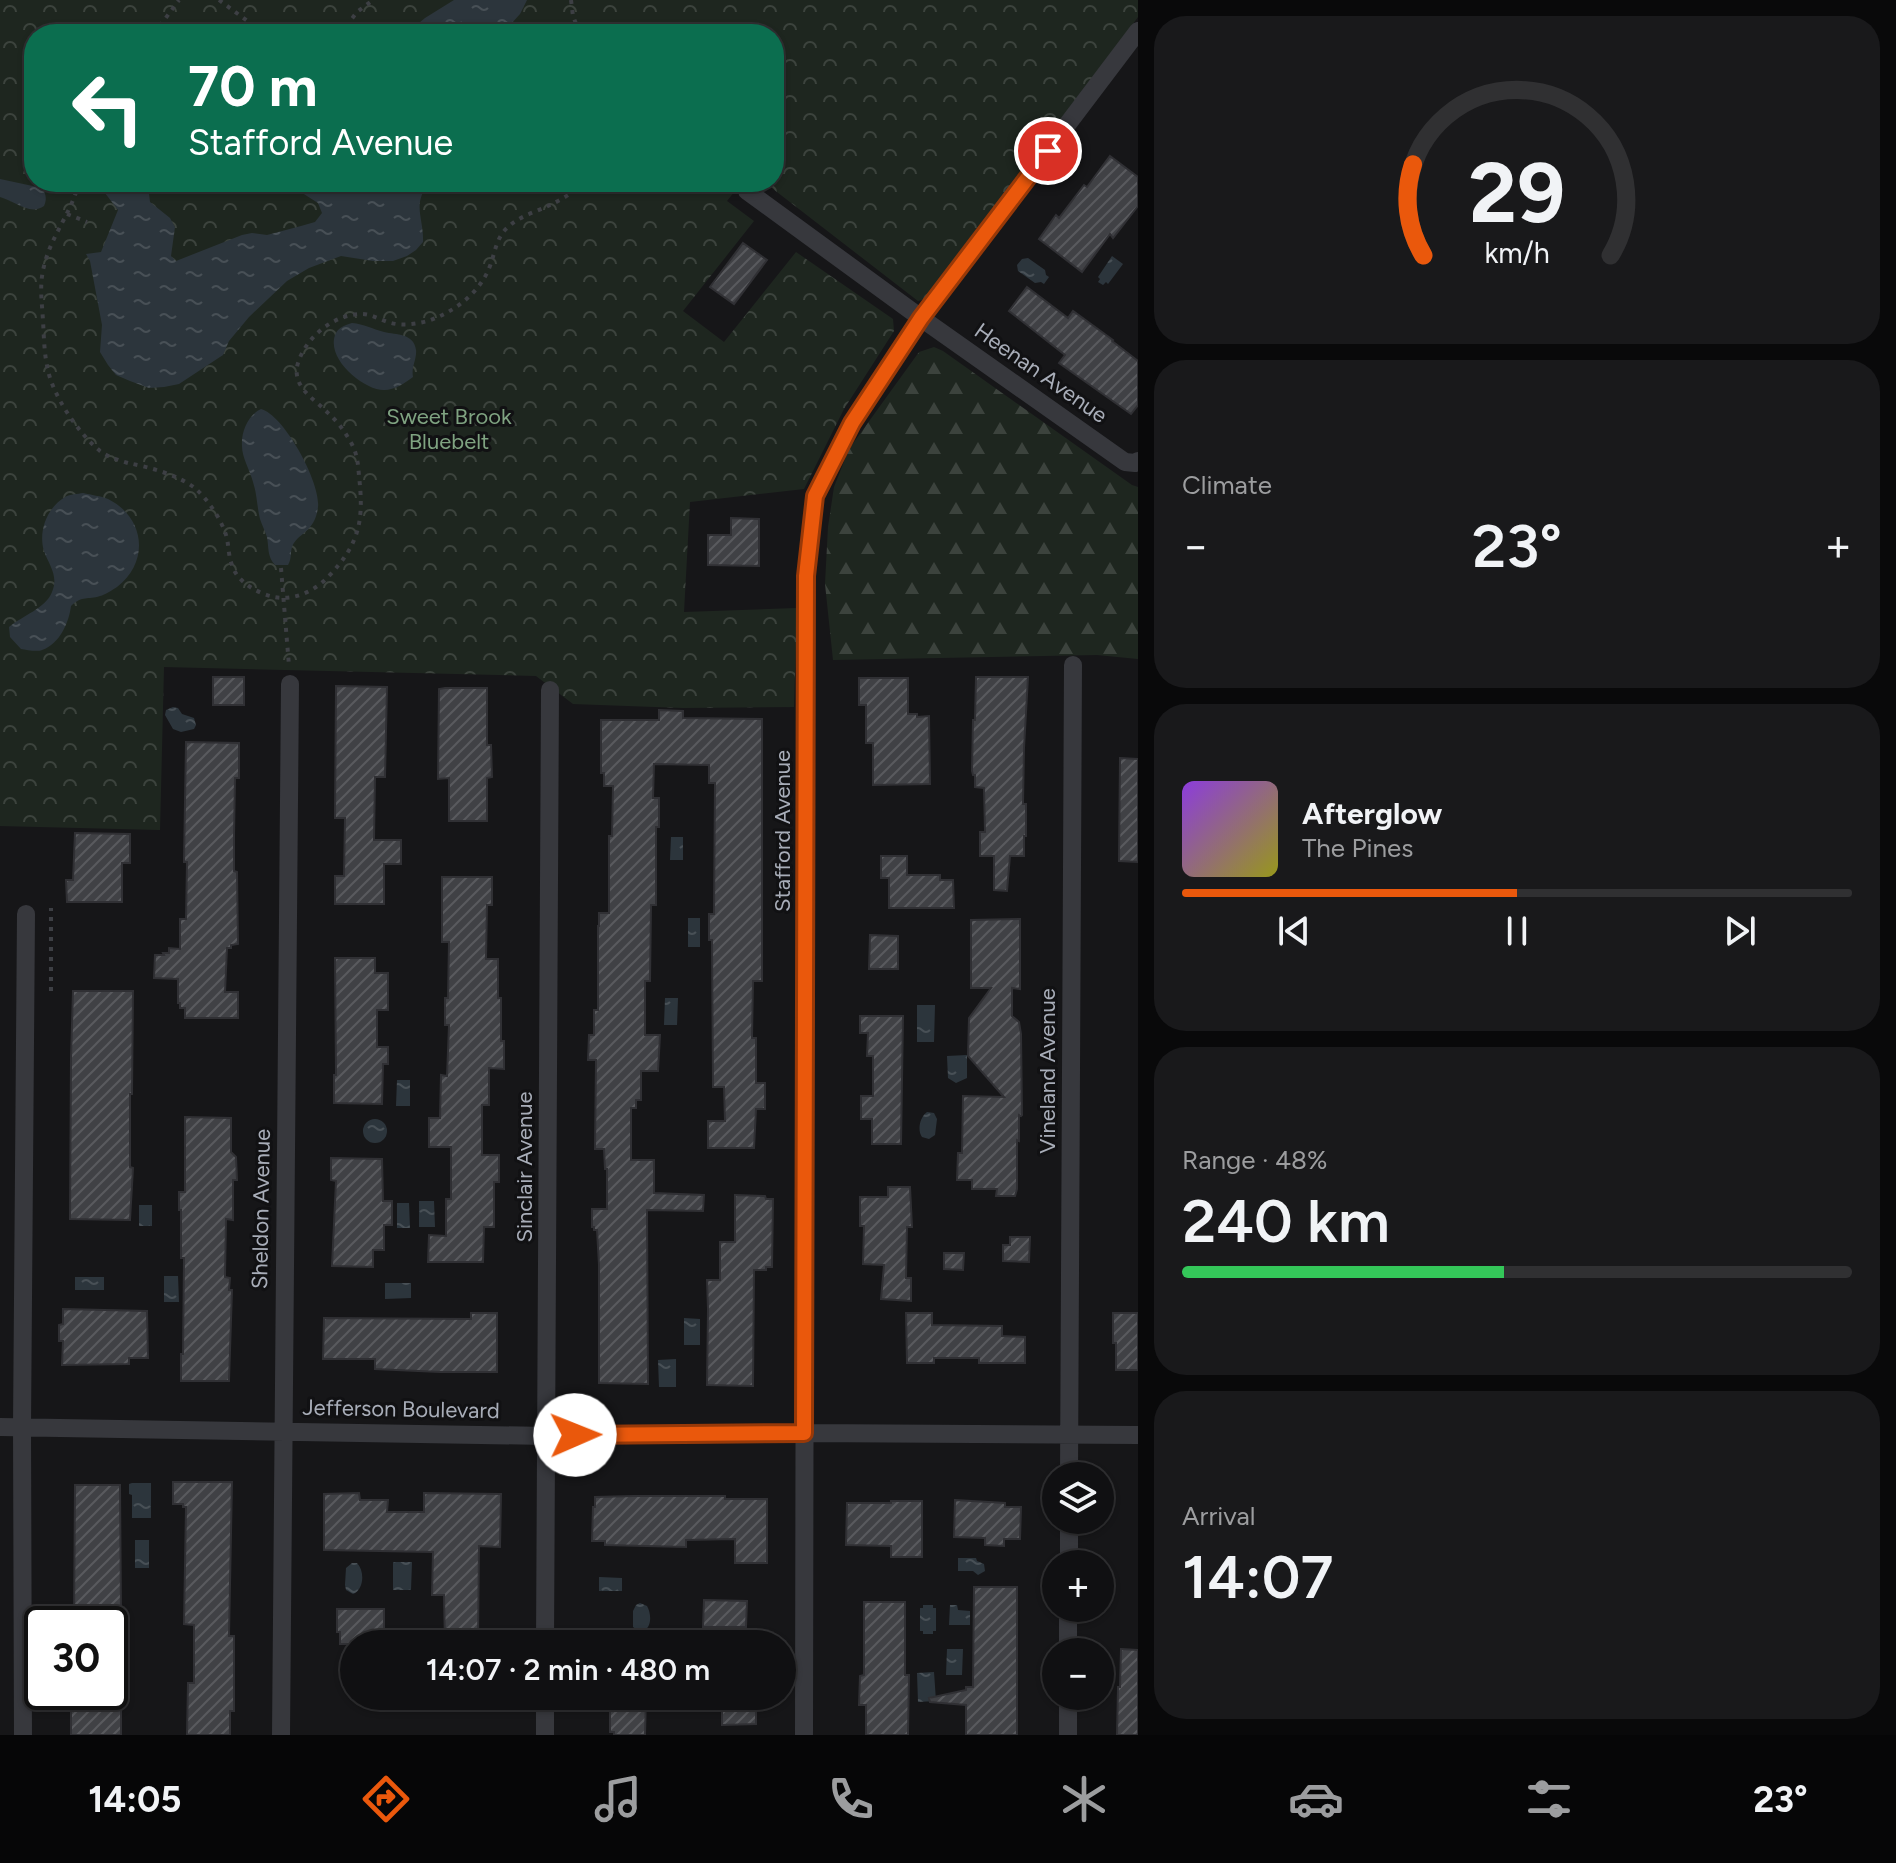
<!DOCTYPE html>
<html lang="en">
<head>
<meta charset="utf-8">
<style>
	:root { --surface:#101012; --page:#19191b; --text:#f1f3f6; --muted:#9c9d9f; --line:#303032; --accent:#ea580c }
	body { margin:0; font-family:Figtree,sans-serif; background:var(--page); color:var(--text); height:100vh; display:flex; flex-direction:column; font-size:30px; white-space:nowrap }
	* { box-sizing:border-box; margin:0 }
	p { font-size:26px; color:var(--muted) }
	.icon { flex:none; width:44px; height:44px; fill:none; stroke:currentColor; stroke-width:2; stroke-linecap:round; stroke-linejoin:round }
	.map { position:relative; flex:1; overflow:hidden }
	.side { display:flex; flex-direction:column; gap:16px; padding:16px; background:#09090a; width:758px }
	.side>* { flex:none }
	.guide { position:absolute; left:24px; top:24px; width:760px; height:168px; border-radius:32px; box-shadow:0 2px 6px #0004,0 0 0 2px var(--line); background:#0b6e4f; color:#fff; overflow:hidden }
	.fabs { position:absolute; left:1042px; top:1462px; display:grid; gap:16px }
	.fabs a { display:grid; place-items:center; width:72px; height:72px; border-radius:50%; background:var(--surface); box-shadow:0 2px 6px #0004,0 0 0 2px var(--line); font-size:40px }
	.speed { position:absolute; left:24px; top:1606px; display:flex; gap:16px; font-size:40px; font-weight:700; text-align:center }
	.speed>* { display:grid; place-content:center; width:104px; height:104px; border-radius:50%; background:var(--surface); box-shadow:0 2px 6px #0004,0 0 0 2px var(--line); line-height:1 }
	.speed .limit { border:4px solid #111; border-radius:12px; background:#fff; color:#111 }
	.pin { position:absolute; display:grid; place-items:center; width:68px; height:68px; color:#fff; margin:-34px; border:4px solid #fff; border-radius:50%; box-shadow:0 2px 8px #0007 }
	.me { position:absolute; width:88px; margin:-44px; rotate:89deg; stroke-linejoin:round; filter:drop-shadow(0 0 6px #0008) }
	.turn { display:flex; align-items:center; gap:28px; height:168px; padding:0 32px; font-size:36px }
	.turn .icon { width:104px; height:104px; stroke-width:2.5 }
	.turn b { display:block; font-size:56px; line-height:68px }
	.big { font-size:60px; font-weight:600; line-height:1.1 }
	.side .tile { flex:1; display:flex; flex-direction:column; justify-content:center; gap:12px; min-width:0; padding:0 28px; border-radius:32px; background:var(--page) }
	.side .dial { align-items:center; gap:0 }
	.dial svg { height:208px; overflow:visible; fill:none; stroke:var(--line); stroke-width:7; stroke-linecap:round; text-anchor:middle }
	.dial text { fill:var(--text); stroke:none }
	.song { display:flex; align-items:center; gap:24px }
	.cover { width:96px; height:96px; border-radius:12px; background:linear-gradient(135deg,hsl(270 70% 55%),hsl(60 70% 35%)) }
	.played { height:8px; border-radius:4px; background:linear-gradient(90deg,var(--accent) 50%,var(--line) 50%) }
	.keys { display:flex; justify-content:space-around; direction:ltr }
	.heat { display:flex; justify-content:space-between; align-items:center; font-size:44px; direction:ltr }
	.charge { height:12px; border-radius:6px; background:linear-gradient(90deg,#34c759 48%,var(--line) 0) }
	.trip { position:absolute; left:340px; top:1630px; width:456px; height:80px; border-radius:40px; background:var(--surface); box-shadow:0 2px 6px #0004,0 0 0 2px var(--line); font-weight:600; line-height:80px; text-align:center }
	.tabs { display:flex; height:128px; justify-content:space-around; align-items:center; background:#060607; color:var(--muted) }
	.tabs .icon { width:56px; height:56px }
	.tabs .selected { color:var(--accent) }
	.tabs b { font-size:36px; color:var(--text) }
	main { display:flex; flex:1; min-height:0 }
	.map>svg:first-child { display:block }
	.forest { fill:url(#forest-firs) }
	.park { fill:url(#park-crowns) }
	.water { fill:url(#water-ripples) }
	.building { fill:url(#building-hatch); stroke:#303034; stroke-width:2 }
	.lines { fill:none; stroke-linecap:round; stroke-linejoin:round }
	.path { stroke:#3d3f44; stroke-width:4; stroke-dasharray:4 6; stroke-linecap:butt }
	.minor { stroke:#37383d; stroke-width:18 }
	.route-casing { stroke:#983908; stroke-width:20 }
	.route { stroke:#ea580c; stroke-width:14 }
	.labels { text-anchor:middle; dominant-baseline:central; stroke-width:6; stroke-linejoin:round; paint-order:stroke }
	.street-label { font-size:22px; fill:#a8adb8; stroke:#111113 }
	.park-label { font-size:22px; fill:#7fa381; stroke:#111113 }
</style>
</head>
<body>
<main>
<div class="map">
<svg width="1138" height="1735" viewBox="0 0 1138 1735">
	<defs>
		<pattern id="forest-firs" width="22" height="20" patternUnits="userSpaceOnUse" patternTransform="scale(2)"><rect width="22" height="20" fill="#1e261f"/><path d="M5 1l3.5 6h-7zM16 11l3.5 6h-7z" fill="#3c433d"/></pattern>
		<pattern id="park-crowns" width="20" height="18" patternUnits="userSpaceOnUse" patternTransform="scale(2)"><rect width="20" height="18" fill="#1e261f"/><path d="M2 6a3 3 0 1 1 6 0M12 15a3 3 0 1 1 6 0" fill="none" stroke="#3c433d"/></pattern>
		<pattern id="water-ripples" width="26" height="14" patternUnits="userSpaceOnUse" patternTransform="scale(2)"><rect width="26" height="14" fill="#2c353c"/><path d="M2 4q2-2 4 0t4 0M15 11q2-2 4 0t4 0" fill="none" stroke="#485056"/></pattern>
		<pattern id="building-hatch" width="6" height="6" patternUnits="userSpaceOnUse" patternTransform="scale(2)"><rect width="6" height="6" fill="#404145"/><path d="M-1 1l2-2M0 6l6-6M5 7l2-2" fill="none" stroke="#595a5e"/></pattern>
	</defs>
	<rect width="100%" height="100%" fill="#161618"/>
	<path class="forest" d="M934 347 943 351 1132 485 1138 487V659L1097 655 833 660 825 584 828 527 834 487 849 449 919 352Z"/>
	<path class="park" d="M0 0H1138V17L930 298 918 301 764 182H774V34H34V182H742L727 201 754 221 683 311 724 342 796 252 893 319 894 331 844 409 804 489 690 502 684 612 797 608 794 707 683 708 573 704 536 676 164 667 160 830 0 826Z"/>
	<path class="water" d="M454 0H527L520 14 502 34H469L468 30 456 31 452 34H406L425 18Z
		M0 179 42 188C46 193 47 200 44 206 30 216 15 201 0 197Z
		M112 182H155L149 194 150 202 170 218 175 227 171 256 176 261 242 235 252 233 267 235 301 226 315 222 322 213 318 203 285 182H430C411 204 424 217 423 242L416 250 407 256 393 261H373L341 256 309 268 287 281 249 317 229 341 223 355 179 384 164 387 149 388 130 381 116 375 108 365 100 352 102 325 90 261 86 254 101 252 118 210 105 193Z
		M1112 256 1123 264 1108 284 1106 282 1103 285 1098 282 1100 279 1098 277Z
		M1028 258 1045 270 1046 275 1049 277 1044 284 1041 282 1035 283 1018 271 1017 265 1022 259Z
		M352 323C364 324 372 329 384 332 396 335 414 333 416 350 417 359 411 367 413 377 405 383 395 390 384 390 363 390 324 357 336 333 339 327 346 325 352 323Z
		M261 409C284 415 321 483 318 507 315 533 297 533 292 547 290 554 292 558 288 565H275C267 556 269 548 267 537 265 531 262 525 260 519 257 507 257 494 253 482 250 470 242 458 242 446 241 432 248 415 261 409Z
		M83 493C91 495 101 496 108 499 145 517 150 562 117 587 112 590 105 595 100 596 87 600 83 595 71 606 69 622 60 644 42 650 37 652 27 650 21 649L10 637 9 627C22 616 46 608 52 592 59 576 49 565 44 551 38 531 47 508 65 497 70 494 78 494 83 493Z
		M173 707 178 708 182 714 194 718 196 725 194 729 181 732 173 729 165 715 166 710Z
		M671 837H683V860H670Z
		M688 918H700V947H688Z
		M665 998H678L677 1025H664Z
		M917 1005H935L934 1042H917Z
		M967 1055V1078L956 1083 948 1078 947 1056Z
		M397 1080H410V1106H396Z
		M927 1112 934 1113 937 1119 935 1135 929 1139 922 1137C917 1130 920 1117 927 1112Z
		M363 1131a12 12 0 1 1 24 0a12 12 0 1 1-24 0Z
		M419 1201H434L435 1227H419Z
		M397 1203H409L410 1228H397Z
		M139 1205H152V1226H139Z
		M164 1276H178L179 1302H164Z
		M75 1277H104V1290H75Z
		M385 1283H411V1298L385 1299Z
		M684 1318 700 1319V1345H684Z
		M676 1359V1387H659L658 1360Z
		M132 1483H151V1518H132V1495L129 1494V1484Z
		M135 1540H149V1568H135Z
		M958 1558H976L977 1561 984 1564 985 1571 978 1575 973 1571H958Z
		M393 1562H412L411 1590H393Z
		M352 1563H357C365 1571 364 1590 353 1594L346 1590 345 1585 346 1568Z
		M599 1577 622 1578V1591H599Z
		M640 1603 647 1606C652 1615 652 1630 640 1632L633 1627V1611L636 1605Z
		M923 1605H933V1608H936V1631H933V1634H923V1631H920V1608H923Z
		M950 1605H957L958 1610 970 1611V1625H949Z
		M947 1649H963L962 1675H946Z
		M934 1672 936 1701 918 1702 917 1673Z"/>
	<path class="building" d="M1110 156 1138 177V206L1113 238 1110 234 1082 272 1039 239 1056 215 1059 218 1084 185 1087 187Z
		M743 243 767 260 734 304 710 287Z
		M1027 287 1068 318 1073 311 1113 340 1112 341 1138 361V405L1131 414 1059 363 1065 355 1009 311Z
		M731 518 759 519V566L708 565V535H731Z
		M213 677H244V705H213Z
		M976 677H1028L1024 748 1023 804H1026V836H1024V856H1010L1007 891 994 890V856H980V832H985L984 788 975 787V775H973L972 771 973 720H975Z
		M859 678H908V714H917V717L929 716 930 784 873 785V743H866V705H859Z
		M336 686 387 687 385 777H375L374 840H401V864H384V904H335V876H344L345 818H335Z
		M445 688H487V745H491L492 777 487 778V821H449V778L438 779 439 689Z
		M659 710 683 711V718L762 719V981H753L752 1038H756V1083H765V1109H756L754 1148H708V1121H725L724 1087H713L712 940H709V914H714L715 783H709V765L654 764 653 798H659V827H656V905H651L650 981H645V1035H660L658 1071H641V1100H636V1108H631V1160H654V1193L704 1195 703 1211 647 1210 648 1384 599 1383V1265L597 1230H594V1227H592V1209H607V1169H605L604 1149H595L596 1060H588L589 1035H594V1010H598V926H599V913H609V836H612L613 786H604V773H601V720H659Z
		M186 742 239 743V778H235L234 836V871L237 872 238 944 231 945V948H227L225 992H238V1018H185V1008H180V1003H178V979L154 978 155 955H164L163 953H169V948L180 949V919H186L187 862H184Z
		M1120 758 1138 759V862L1119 861Z
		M75 833 130 834V863H122V902H67L66 880H73Z
		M881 856H907V875H940V880H953L954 908H889V878H881Z
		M442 877H492V905H487L486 959H498V998H501V1041H504V1069L489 1068V1105H482V1155H499V1182H494V1227H484L483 1262H428L429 1235 446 1236V1199H451V1147H429V1118H440L441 1075 447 1076 449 1025H445V998H448L449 942H442Z
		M1020 919V989L1012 988V1016L1019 1022 1021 1034 1022 1115 1021 1116 1019 1115V1141L1017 1140V1189L1015 1196H996L997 1189H972V1180H957L958 1153H962L963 1096 1004 1097 968 1056 969 1018 991 988H971V920Z
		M870 935 898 936V969H869Z
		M335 958H375V973H388V1010H377V1047H388V1064H383L382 1104 334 1103V1075H336Z
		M73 991H133L132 1094H130V1167L133 1168 130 1220 70 1219 71 1058Z
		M860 1016H903L901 1144H872V1119H861V1096H873V1056H867L868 1033H860Z
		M185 1117 231 1118V1152L236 1157 237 1180H233V1220L226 1219 225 1277 230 1278 229 1290H232L229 1381H181V1354H183L184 1258H181V1210H179V1192H185Z
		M331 1158 382 1159 383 1201H392V1225H384V1250H373V1267L332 1266 336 1181 331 1180Z
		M888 1187H910L912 1227H907L906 1278H911V1301L881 1299 884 1265 863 1264 864 1226H860V1197H888Z
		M735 1195 765 1196 766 1199H773L772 1267H766V1270H754L753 1386 707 1385 708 1309 707 1280H720V1242H735Z
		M1010 1237H1030L1029 1262 1003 1261V1245H1010Z
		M944 1253H964L963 1270 944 1269Z
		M63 1309 147 1311 148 1358H129V1364L62 1365 63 1341H59V1325L63 1324Z
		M471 1313H497V1372H440L375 1369V1359H323L324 1318 471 1319Z
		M906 1313H932V1325L1002 1326V1336L1025 1337V1363H979V1358H934V1363H907Z
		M1113 1313H1138V1370H1116V1343H1113Z
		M173 1482H232L229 1636H234V1711H230V1735H187L188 1683H194V1625L184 1624 186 1507H183V1504H173Z
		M75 1485H120L121 1615H118L117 1624H74Z
		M359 1493 360 1500H388L387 1512H424V1493L501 1494 500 1547 479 1546 478 1644H445L444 1595H432L433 1552 324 1550V1494Z
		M633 1496H725V1499H767V1563H735V1539L686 1540V1547L605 1545V1541H592L593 1507H595V1497Z
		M955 1500 1005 1503V1507H1021L1020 1539H1004V1546L985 1545V1538L954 1537Z
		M891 1501H922V1557H891V1546L846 1545 847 1503H891Z
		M974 1587H1017V1735H966V1705L930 1702 929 1698 966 1690V1687H973Z
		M704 1600 747 1601 746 1627H703Z
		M864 1602H905V1675H909L908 1735H866V1705H859L860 1676 864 1675Z
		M337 1609H384V1644H340V1632H337Z
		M1121 1649 1138 1650V1735H1117L1118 1687H1120Z
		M71 1692H121V1735H71Z
		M610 1696H646L645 1735H614V1732H610Z
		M722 1696H756V1724L722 1725Z"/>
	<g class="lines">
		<path class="path" d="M219 0 265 34
			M571 0 573 16 580 34
			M154 34 179 0
			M340 34 357 12 373 0
			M79 182C72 212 51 236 44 266 39 285 42 302 43 321 44 337 44 354 48 370 53 396 79 434 100 451 108 457 118 460 128 463 149 467 179 475 196 489 208 500 221 519 226 535 229 545 228 555 232 565 237 582 257 593 274 597 294 601 315 591 329 576 360 543 364 520 359 476 358 463 357 452 350 441 344 430 336 420 327 412 313 398 291 386 298 363 306 337 334 314 362 314 372 314 382 321 391 323 403 326 416 324 428 321 454 312 480 293 490 266 495 253 496 238 507 228 519 216 536 212 550 205 563 199 575 191 586 182
			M67 214 87 222
			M281 568 289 666
			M51 991V908"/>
		<path class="minor" d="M747 191 921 318 1125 462 1135 463 1138 461
			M0 1427 547 1436 804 1433 1138 1435
			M1069 1476 1073 665
			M1069 1564V1520
			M545 1644 550 690
			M1068 1652V1608
			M23 1735 22 1427 26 914
			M281 1735 290 684
			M545 1735V1696
			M804 1735 806 576 815 496 852 423 921 318 1138 31
			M1068 1735V1696"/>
	</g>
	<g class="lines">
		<g class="route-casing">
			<path id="route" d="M575 1435 804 1433 806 576 815 496 852 423 921 318 1048 151"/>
		</g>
		<use href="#route" class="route"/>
	</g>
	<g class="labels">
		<g class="street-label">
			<text transform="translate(1041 373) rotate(35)">Heenan Avenue</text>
			<text transform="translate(782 831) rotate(-90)">Stafford Avenue</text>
			<text transform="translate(1047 1071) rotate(-90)">Vineland Avenue</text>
			<text transform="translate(524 1167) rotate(-90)">Sinclair Avenue</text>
			<text transform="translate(261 1209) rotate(-89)">Sheldon Avenue</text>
			<text transform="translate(401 1409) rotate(1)">Jefferson Boulevard</text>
		</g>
		<g class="park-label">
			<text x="449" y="416">Sweet Brook<tspan x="449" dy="25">Bluebelt</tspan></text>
		</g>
	</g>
</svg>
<div class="fabs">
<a><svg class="icon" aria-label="layers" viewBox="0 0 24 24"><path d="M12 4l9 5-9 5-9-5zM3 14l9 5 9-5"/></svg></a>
<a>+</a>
<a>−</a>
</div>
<div class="speed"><div class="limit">30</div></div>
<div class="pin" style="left:1048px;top:151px;background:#d93025"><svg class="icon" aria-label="arrive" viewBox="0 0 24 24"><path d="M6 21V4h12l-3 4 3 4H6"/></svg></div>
<svg class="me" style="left:575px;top:1435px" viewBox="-20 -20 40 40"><circle r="19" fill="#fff"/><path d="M0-13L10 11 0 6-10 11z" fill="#ea580c"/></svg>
<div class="trip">14:07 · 2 min · 480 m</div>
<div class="guide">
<div class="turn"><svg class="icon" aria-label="left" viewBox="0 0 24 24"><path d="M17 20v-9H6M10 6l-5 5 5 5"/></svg><div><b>70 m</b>Stafford Avenue</div></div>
</div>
</div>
<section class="side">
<div class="tile dial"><svg viewBox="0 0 100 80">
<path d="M14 69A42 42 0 1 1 86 69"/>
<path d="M14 69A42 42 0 0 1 10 34" stroke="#ea580c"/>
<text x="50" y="56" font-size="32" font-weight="700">29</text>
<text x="50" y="72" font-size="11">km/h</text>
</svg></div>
<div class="tile"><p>Climate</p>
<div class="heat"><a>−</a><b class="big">23°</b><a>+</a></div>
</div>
<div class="tile">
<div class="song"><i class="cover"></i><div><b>Afterglow</b><p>The Pines</p></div></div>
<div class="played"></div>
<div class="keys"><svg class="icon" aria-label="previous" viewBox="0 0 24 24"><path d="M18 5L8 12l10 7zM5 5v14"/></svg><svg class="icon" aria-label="pause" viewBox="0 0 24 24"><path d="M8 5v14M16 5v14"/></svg><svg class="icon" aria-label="next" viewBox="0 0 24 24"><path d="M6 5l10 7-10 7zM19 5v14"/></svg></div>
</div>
<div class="tile"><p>Range · 48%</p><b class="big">240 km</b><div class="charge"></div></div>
<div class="tile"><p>Arrival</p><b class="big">14:07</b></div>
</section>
</main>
<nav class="tabs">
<b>14:05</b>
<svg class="icon selected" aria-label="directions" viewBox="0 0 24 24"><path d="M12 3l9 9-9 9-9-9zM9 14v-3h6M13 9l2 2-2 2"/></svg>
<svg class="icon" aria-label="music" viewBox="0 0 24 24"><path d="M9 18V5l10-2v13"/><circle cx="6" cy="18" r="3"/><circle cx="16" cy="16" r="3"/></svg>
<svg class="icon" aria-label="phone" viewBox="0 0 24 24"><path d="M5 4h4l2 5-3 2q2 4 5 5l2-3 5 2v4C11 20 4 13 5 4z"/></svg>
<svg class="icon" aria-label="climate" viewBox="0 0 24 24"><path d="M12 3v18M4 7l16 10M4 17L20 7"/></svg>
<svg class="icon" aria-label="car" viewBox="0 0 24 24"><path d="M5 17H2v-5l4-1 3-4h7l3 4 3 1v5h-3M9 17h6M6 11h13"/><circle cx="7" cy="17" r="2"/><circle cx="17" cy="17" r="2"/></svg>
<svg class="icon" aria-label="filters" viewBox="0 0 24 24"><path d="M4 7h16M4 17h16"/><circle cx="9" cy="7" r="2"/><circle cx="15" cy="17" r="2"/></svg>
<b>23°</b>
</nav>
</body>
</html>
